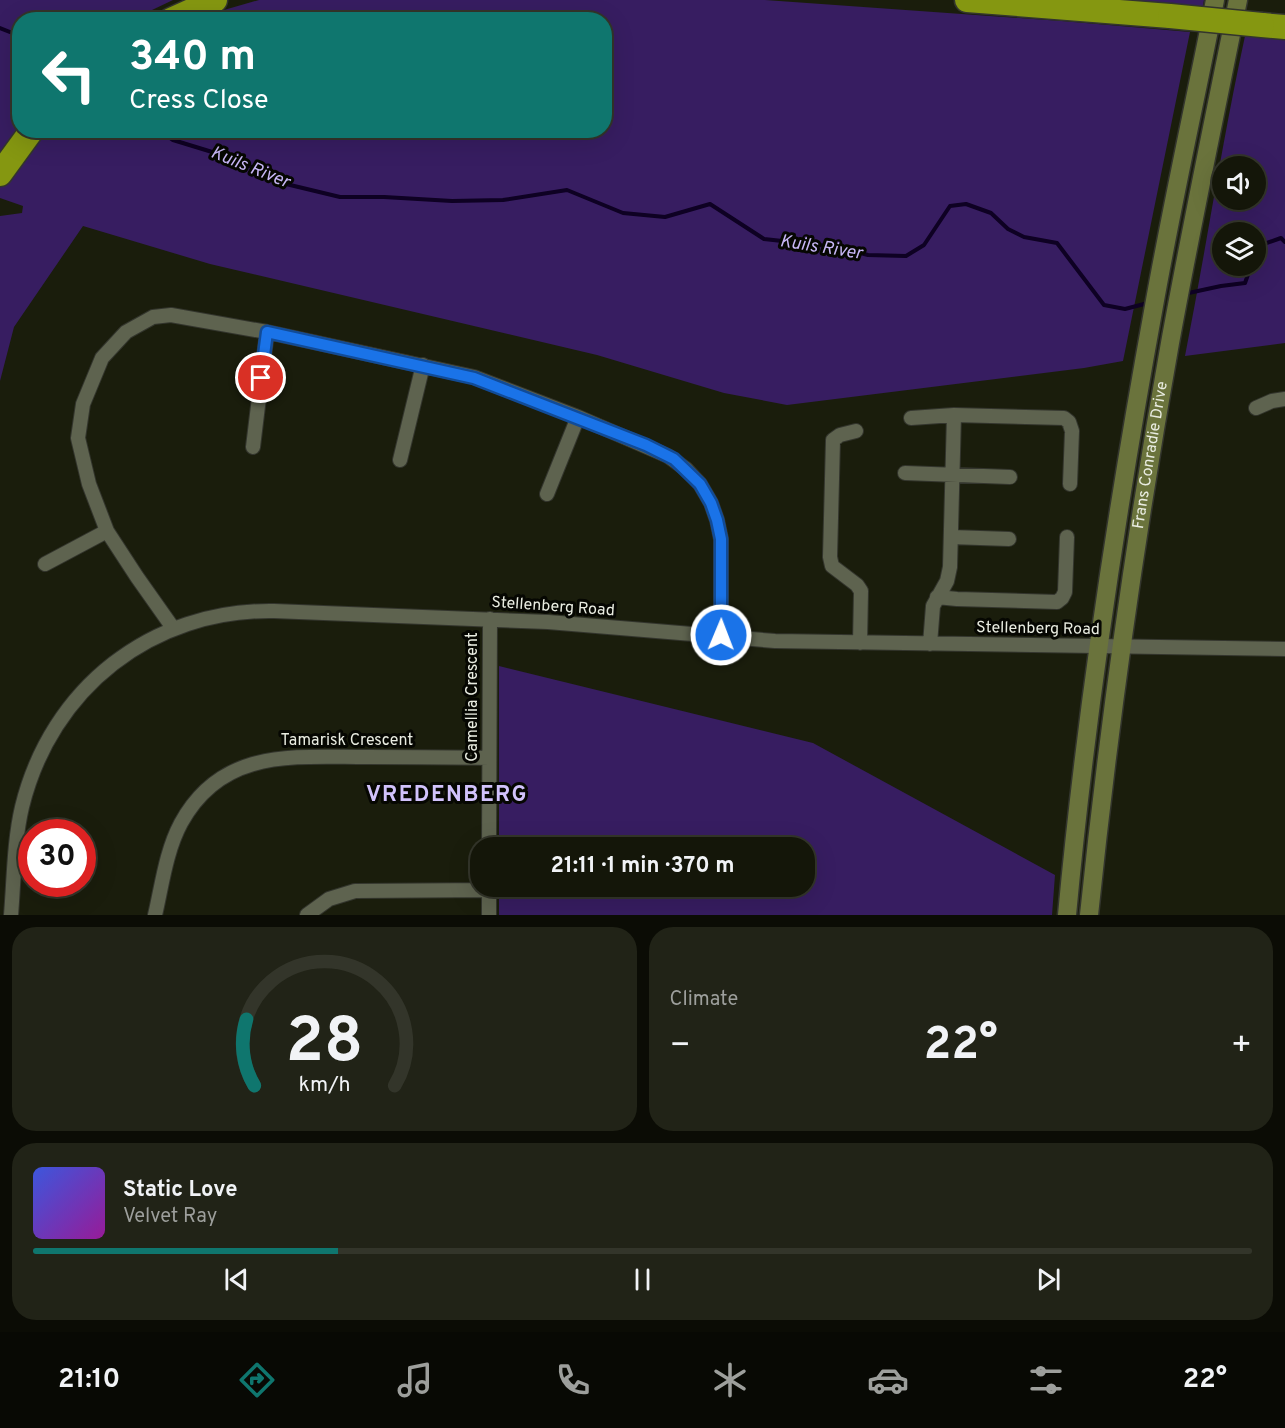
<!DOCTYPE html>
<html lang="en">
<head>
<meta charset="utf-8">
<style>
	:root { --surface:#141609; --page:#212317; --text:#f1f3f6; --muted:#9d9f9c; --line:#33352a; --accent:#0f766e }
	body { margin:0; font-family:Overpass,sans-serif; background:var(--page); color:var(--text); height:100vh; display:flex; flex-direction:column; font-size:22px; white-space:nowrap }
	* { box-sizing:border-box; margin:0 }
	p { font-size:20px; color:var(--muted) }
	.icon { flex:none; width:33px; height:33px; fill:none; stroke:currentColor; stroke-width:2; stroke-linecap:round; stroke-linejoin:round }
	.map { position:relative; height:915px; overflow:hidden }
	.drawer { display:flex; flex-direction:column; gap:12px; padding:12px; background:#0b0c05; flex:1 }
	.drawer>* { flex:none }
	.top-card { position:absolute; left:12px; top:12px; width:600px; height:126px; border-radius:24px; box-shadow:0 6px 24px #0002,0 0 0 2px var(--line); background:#0f766e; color:#fff; overflow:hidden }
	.controls { position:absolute; left:1212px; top:156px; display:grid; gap:12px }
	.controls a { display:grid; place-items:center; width:54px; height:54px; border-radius:50%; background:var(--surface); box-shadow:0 6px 24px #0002,0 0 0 2px var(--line); font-size:30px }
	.speed { position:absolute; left:18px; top:819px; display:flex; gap:12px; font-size:30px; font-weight:700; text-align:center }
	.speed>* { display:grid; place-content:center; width:78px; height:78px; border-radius:50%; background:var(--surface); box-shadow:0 6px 24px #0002,0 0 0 2px var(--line); line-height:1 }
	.speed .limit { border:9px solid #d22; background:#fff; color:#111 }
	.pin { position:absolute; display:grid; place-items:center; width:51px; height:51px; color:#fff; margin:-26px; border:3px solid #fff; border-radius:50%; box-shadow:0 2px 6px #0007 }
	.me { position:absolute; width:66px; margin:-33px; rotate:1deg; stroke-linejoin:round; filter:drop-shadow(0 0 4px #0008) }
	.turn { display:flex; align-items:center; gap:21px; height:126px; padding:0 18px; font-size:27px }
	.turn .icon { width:78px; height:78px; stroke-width:2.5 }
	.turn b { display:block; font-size:42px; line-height:51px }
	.big { font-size:45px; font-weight:700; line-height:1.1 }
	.drawer .tile { flex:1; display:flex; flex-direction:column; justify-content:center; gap:9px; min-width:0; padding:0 21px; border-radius:24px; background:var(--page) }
	.drawer .dial { align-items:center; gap:0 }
	.dial svg { height:156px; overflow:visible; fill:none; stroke:var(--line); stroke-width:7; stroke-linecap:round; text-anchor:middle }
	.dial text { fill:var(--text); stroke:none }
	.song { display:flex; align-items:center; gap:18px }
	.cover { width:72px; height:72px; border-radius:9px; background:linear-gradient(135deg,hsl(230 70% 55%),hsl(300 70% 35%)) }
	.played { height:6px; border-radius:3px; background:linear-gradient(90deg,var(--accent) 25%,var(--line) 25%) }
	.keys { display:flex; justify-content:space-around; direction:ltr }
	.heat { display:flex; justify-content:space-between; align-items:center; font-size:33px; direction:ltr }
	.drawer .tiles { flex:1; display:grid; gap:12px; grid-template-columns:1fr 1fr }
	.tile:last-child { grid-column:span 2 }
	.trip { position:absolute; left:470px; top:837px; width:345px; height:60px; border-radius:24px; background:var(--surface); box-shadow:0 6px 24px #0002,0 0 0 2px var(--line); font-weight:700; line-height:60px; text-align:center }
	.tab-bar { display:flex; height:96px; justify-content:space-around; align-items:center; background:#080904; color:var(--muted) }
	.tab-bar .icon { width:42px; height:42px }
	.tab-bar .on { color:var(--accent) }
	.tab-bar b { font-size:27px; color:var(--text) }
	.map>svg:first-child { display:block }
	.green { fill:#371d61; fill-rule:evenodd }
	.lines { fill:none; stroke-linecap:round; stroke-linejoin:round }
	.stream { stroke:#0e0123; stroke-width:4 }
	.street-casing { stroke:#33352d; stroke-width:16 }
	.secondary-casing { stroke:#33352d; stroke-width:21 }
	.highway-casing { stroke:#33352d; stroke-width:27 }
	.street { stroke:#5e634f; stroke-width:14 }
	.secondary { stroke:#6a733c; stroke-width:18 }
	.highway { stroke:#859711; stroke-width:24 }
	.highway-bridge-casing { stroke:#33352d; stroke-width:27; stroke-linecap:butt }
	.highway-bridge { stroke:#859711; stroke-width:24 }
	.route-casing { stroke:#114b97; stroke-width:15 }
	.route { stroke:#1a73e8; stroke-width:10 }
	.labels { text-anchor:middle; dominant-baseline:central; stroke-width:6; stroke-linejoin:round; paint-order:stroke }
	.street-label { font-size:16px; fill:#e9ece1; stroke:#060702 }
	.water-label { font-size:18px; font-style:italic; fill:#c8b7f6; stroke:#060702 }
	.district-label { font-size:22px; font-weight:bold; letter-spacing:1.5px; fill:#d1c2fb; stroke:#060702 }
</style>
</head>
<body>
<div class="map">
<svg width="1285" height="915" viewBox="0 0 1285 915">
	<rect width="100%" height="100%" fill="#1a1d0c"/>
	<path class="green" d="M0 0H173L152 10 155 19 20 20V130H604V20L209 19 217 12 259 0H765L1062 21 1190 32 1123 361 1084 368 787 405 724 393 597 355 210 264 83 226 14 327 0 381V216L22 213 23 206 0 198Z
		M1102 0H1204L1202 10Z
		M1245 36 1285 39V343L1185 356C1206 249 1222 142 1245 36ZM1256 166V200H1222V166ZM1222 232H1256V266H1222Z
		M499 666 813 743 1055 875 1052 915H499V887L804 886V848L499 847Z"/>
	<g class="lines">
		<path class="stream" d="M0 28 20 36
			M159 130 173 140 235 159 286 184 340 197H384L452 201 503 200 567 190 623 213 665 217 710 204 764 239 837 247 868 255 906 256 924 245 950 206 966 204 991 213 1008 229 1024 237 1057 243 1104 305 1125 309 1148 303
			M1256 253 1258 246 1281 238 1285 242
			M1184 294 1221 286 1245 283 1251 266"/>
		<g class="street-casing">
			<path id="street" d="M1256 408 1272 401 1285 399
				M911 418 954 415 1064 418 1069 422 1072 431 1070 484
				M856 431 840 435 833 440 830 557 832 566 857 585 861 591 860 643
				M253 447 267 332
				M400 460 423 365
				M905 473 1010 477
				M547 494 578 417
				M951 537 1009 539
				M45 564 107 531
				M937 597 957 599 1057 602 1062 598 1065 592 1067 537
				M173 628 137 577 107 531 89 484 78 438 83 404 102 358 126 332 153 317 171 315 267 332 474 377 578 417 668 456 686 469 700 484 711 503 717 520 721 539V635
				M930 644 933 606 947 581 950 567 954 415
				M489 848 490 619
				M489 886V915
				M11 915C14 879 14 841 22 807 51 688 152 609 274 611L548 622 775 641 1285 649
				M155 915C162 885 166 851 181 823 222 748 293 757 366 757 407 757 448 757 489 758
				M307 915 329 899 355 891 489 890"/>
		</g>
		<g class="secondary-casing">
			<g id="secondary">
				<path d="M1067 915C1086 711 1117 508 1154 306 1172 204 1195 102 1215 0"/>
				<path id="s1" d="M1089 915C1109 723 1136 532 1170 343 1191 228 1215 114 1238 0"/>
			</g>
		</g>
		<g class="highway-casing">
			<path id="highway" d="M967 0 1170 16
				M171 20 215 0
				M1262 25 1285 27
				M0 174 32 130"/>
		</g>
		<use href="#street" class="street"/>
		<use href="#secondary" class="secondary"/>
		<use href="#highway" class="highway"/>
		<g class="highway-bridge-casing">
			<path id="highway-bridge" d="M1170 16 1262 25"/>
		</g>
		<use href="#highway-bridge" class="highway-bridge"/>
	</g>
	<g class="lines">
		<g class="route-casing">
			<path id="route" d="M261 378 267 332 474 378 646 445 674 459 700 484 711 503 717 520 721 539V635"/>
		</g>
		<use href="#route" class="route"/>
	</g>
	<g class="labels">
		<g class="street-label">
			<text stroke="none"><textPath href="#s1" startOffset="464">Frans Conradie Drive</textPath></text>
			<text transform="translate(553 607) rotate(4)">Stellenberg Road</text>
			<text transform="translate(1038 629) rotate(1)">Stellenberg Road</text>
			<text transform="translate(473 697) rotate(-90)">Camellia Crescent</text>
			<text x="347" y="741">Tamarisk Crescent</text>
		</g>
		<g class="water-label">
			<text transform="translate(250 168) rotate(22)">Kuils River</text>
			<text transform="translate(821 248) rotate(9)">Kuils River</text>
		</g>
		<g class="district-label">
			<text x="447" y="795">VREDENBERG</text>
		</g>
	</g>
</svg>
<div class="controls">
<a><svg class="icon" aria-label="sound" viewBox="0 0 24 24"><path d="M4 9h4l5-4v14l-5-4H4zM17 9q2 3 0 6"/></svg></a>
<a><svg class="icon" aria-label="layers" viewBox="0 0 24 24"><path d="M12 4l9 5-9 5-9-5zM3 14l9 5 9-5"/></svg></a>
</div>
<div class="speed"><div class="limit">30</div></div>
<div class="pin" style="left:261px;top:378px;background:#d93025"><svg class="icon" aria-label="arrive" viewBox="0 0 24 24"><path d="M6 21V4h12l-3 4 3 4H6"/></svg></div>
<svg class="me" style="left:721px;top:635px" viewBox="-20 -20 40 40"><circle r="17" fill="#1a73e8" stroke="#fff" stroke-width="3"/><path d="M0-11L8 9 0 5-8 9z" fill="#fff"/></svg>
<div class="trip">21:11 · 1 min · 370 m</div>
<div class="top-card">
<div class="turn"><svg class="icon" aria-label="left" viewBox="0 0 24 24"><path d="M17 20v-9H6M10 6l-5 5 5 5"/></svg><div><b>340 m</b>Cress Close</div></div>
</div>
</div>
<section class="drawer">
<div class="tiles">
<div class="tile dial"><svg viewBox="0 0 100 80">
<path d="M14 69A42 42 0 1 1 86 69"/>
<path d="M14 69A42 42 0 0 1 10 35" stroke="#0f766e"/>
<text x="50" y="56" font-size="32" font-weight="700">28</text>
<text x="50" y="72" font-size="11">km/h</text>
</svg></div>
<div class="tile"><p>Climate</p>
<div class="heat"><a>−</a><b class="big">22°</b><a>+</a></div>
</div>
<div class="tile">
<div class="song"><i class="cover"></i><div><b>Static Love</b><p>Velvet Ray</p></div></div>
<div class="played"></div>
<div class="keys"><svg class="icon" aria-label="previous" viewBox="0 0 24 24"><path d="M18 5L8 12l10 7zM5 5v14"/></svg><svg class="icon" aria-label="pause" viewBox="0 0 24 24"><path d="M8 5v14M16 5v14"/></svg><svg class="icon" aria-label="next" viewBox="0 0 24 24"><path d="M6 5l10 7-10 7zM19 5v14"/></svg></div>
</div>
</div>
</section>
<nav class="tab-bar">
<b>21:10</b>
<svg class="icon on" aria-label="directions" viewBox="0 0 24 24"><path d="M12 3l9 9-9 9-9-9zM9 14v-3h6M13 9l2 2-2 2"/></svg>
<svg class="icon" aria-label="music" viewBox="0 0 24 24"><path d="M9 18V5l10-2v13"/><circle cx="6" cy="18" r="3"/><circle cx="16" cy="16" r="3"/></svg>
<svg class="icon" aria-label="phone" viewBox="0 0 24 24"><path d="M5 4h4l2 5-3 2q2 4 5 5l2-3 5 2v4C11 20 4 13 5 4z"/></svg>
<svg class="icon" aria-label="climate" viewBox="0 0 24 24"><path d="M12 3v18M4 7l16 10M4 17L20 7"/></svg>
<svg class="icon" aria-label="car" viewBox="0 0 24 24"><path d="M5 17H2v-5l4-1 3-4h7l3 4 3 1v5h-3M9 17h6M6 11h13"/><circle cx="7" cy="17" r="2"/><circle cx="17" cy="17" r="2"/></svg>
<svg class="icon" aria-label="filters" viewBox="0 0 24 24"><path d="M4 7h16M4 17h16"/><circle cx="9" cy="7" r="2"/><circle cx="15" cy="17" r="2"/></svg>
<b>22°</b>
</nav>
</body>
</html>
